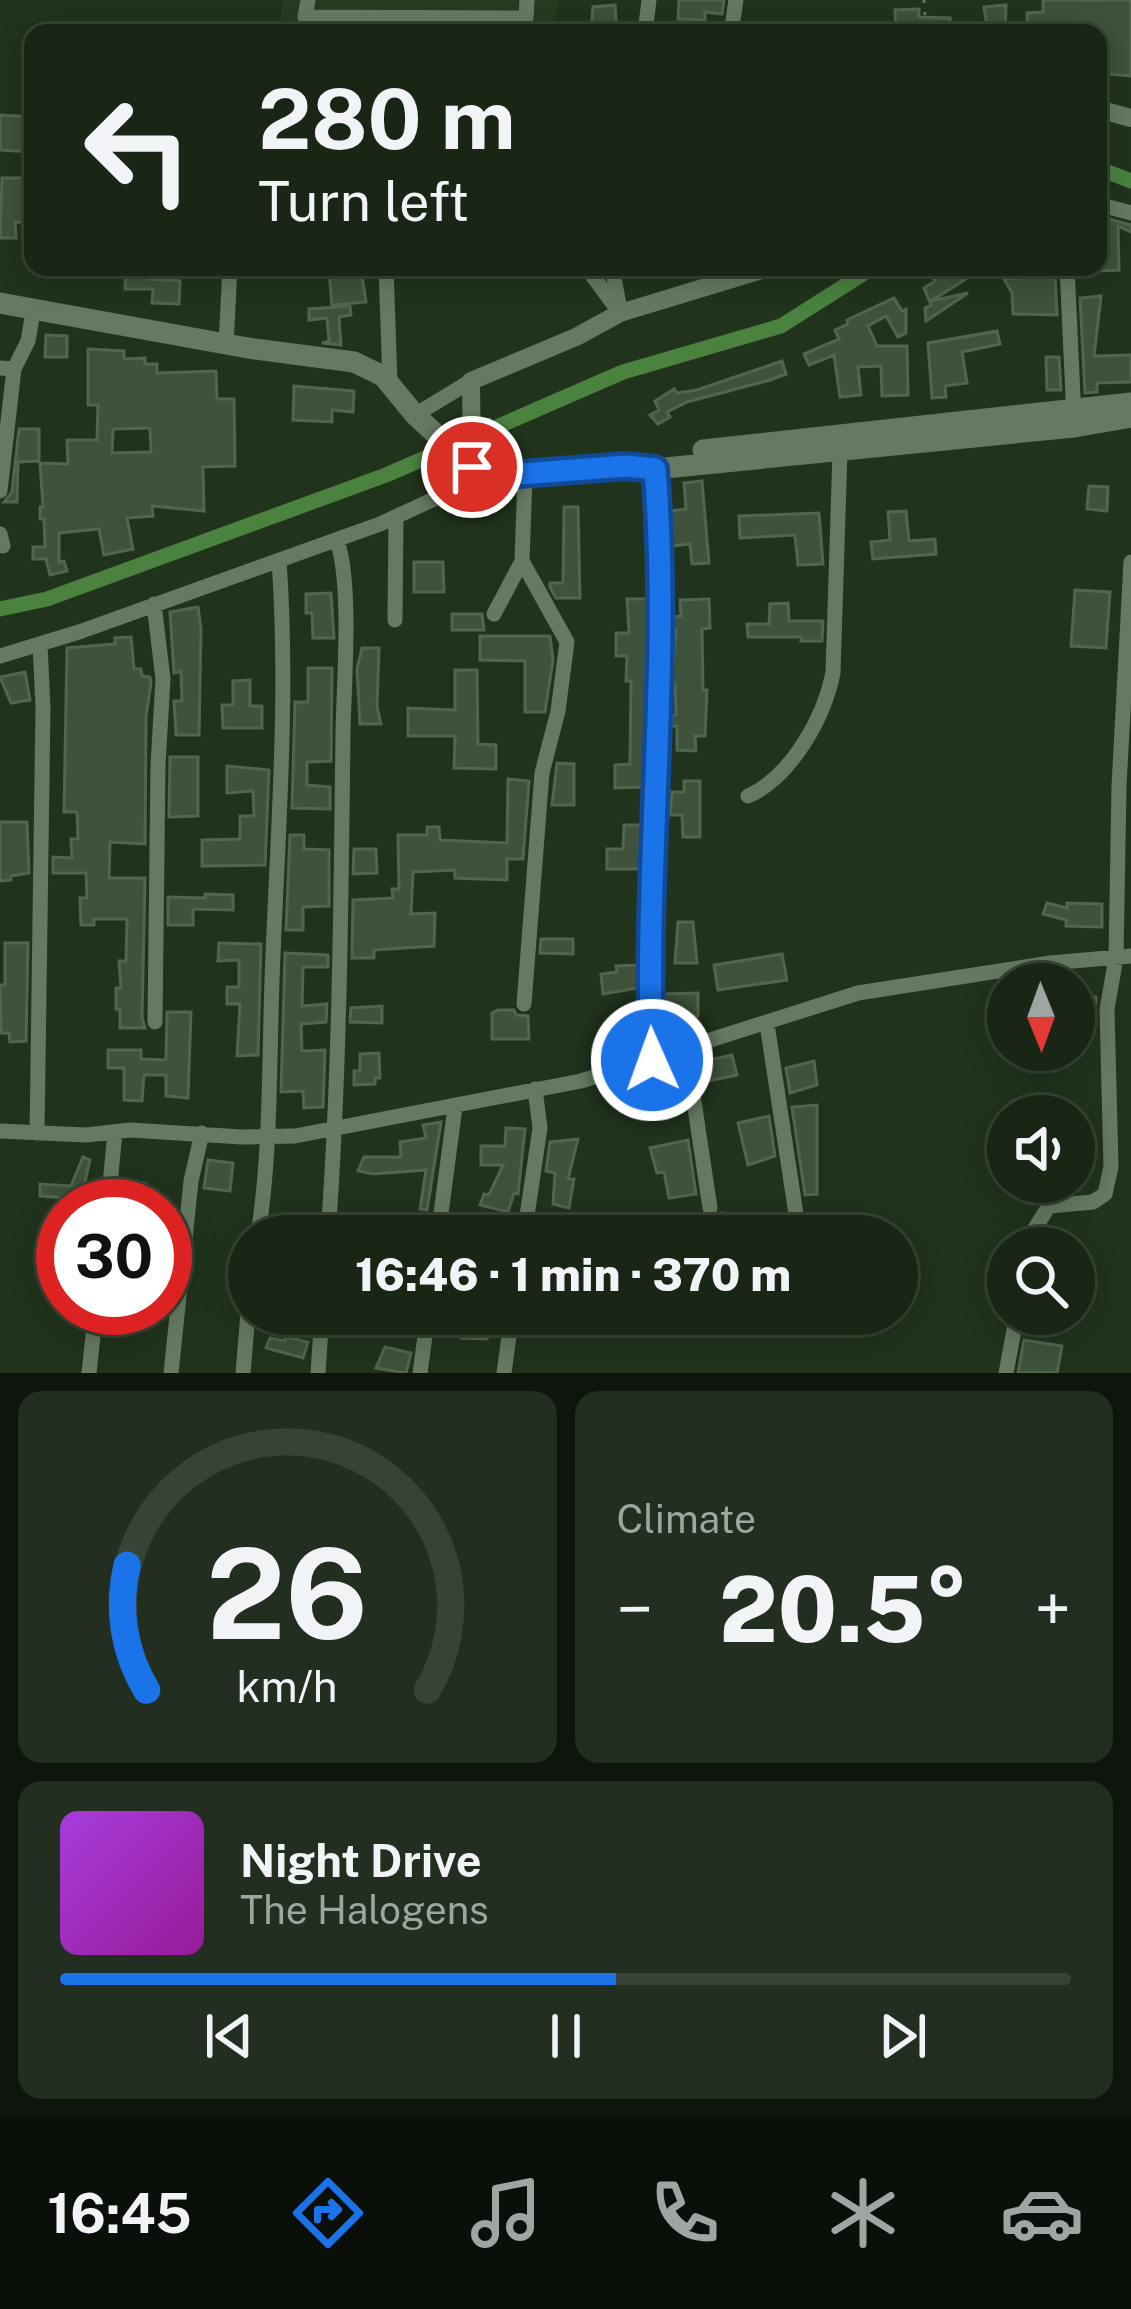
<!DOCTYPE html>
<html lang="en">
<head>
<meta charset="utf-8">
<style>
	:root { --surface:#192616; --page:#222e1f; --text:#f1f3f6; --muted:#9fa5a1; --line:#374335; --accent:#1a73e8 }
	body { margin:0; font-family:"Public Sans",sans-serif; background:var(--page); color:var(--text); height:100vh; display:flex; flex-direction:column; font-size:45px; white-space:nowrap }
	* { box-sizing:border-box; margin:0 }
	p { font-size:39px; color:var(--muted) }
	.icon { flex:none; width:66px; height:66px; fill:none; stroke:currentColor; stroke-width:2; stroke-linecap:round; stroke-linejoin:round }
	.map { position:relative; height:1373px; overflow:hidden }
	.side { display:flex; flex-direction:column; gap:18px; padding:18px; background:#0e150c; flex:1 }
	.side>* { flex:none }
	.top-card { position:absolute; left:24px; top:24px; width:1083px; height:252px; border-radius:24px; box-shadow:0 6px 30px #0003,0 0 0 3px var(--line); background:#192616; color:var(--text); overflow:hidden }
	.needle { width:78px; rotate:179deg }
	.tools { position:absolute; left:987px; top:963px; display:grid; gap:24px }
	.tools a { display:grid; place-items:center; width:108px; height:108px; border-radius:50%; background:var(--surface); box-shadow:0 6px 30px #0003,0 0 0 3px var(--line); font-size:60px }
	.speed { position:absolute; left:36px; top:1179px; display:flex; gap:24px; font-size:60px; font-weight:700; text-align:center }
	.speed>* { display:grid; place-content:center; width:156px; height:156px; border-radius:50%; background:var(--surface); box-shadow:0 6px 30px #0003,0 0 0 3px var(--line); line-height:1 }
	.speed .limit { border:18px solid #d22; background:#fff; color:#111 }
	.pin { position:absolute; display:grid; place-items:center; width:102px; height:102px; color:#fff; margin:-51px; border:6px solid #fff; border-radius:50%; box-shadow:0 3px 12px #0007 }
	.me { position:absolute; width:132px; margin:-66px; rotate:358deg; stroke-linejoin:round; filter:drop-shadow(0 0 9px #0008) }
	.turn { display:flex; align-items:center; gap:42px; height:252px; padding:0 36px; font-size:54px }
	.turn .icon { width:156px; height:156px; stroke-width:2.5 }
	.turn b { display:block; font-size:84px; line-height:102px }
	.big { font-size:90px; font-weight:800; line-height:1.1 }
	.side .card { flex:1; display:flex; flex-direction:column; justify-content:center; gap:18px; min-width:0; padding:0 42px; border-radius:24px; background:var(--page) }
	.side .dial { align-items:center; gap:0 }
	.dial svg { height:312px; overflow:visible; fill:none; stroke:var(--line); stroke-width:7; stroke-linecap:round; text-anchor:middle }
	.dial text { fill:var(--text); stroke:none }
	.song { display:flex; align-items:center; gap:36px }
	.cover { width:144px; height:144px; border-radius:18px; background:linear-gradient(135deg,hsl(280 70% 55%),hsl(300 70% 35%)) }
	.played { height:12px; border-radius:6px; background:linear-gradient(90deg,var(--accent) 55%,var(--line) 55%) }
	.keys { display:flex; justify-content:space-around; direction:ltr }
	.heat { display:flex; justify-content:space-between; align-items:center; font-size:66px; direction:ltr }
	.side .tiles { flex:1; display:grid; gap:18px; grid-template-columns:1fr 1fr }
	.card:last-child { grid-column:span 2 }
	.trip { position:absolute; left:228px; top:1215px; width:690px; height:120px; border-radius:60px; background:var(--surface); box-shadow:0 6px 30px #0003,0 0 0 3px var(--line); font-weight:800; line-height:120px; text-align:center }
	.dock { display:flex; height:192px; justify-content:space-around; align-items:center; background:#0a0f09; color:var(--muted) }
	.dock .icon { width:84px; height:84px }
	.dock .selected { color:var(--accent) }
	.dock b { font-size:54px; color:var(--text) }
	.map>svg:first-child { display:block }
	.built { fill:#253c21 }
	.lines { fill:none; stroke-linecap:round; stroke-linejoin:round }
	.canal { stroke:#4b8240; stroke-width:15 }
	.building { fill:#3f523b; stroke:#52664e; stroke-width:3; fill-rule:evenodd }
	.path { stroke:#667563; stroke-width:3; stroke-dasharray:3 9; stroke-linecap:butt }
	.minor { stroke:#667a62; stroke-width:15 }
	.tertiary { stroke:#667a62; stroke-width:18 }
	.secondary { stroke:#667a62; stroke-width:21 }
	.route-casing { stroke:#114b97; stroke-width:30 }
	.route { stroke:#1a73e8; stroke-width:21 }
</style>
</head>
<body>
<div class="map">
<svg width="1131" height="1373" viewBox="0 0 1131 1373">
	<rect width="100%" height="100%" fill="#21331d"/>
	<path class="built" d="M283 0H560L550 33H279Z"/>
	<g class="lines">
		<path class="canal" d="M1098 168 1131 181
			M0 609 47 599 386 475 623 372 781 326 874 267"/>
	</g>
	<path class="building" d="M679 0H724L722 14 705 12V20L678 19Z
		M1043 0H1131V76L1098 73V33H1028L1027 13 1043 12Z
		M615 5 617 33H591L593 7Z
		M1006 5 1005 33H988L984 7Z
		M919 9V17L950 18V29L896 33 895 10Z
		M0 115 33 117 30 152 0 150Z
		M2 178H33V223L15 222 16 238H0Z
		M1098 216 1131 225V232L1118 226 1119 270 1098 271Z
		M927 267H985L931 301 968 293 926 321 925 308 931 305 924 288 935 281Z
		M126 268H142V274H152L151 279 180 281 179 304 152 303 153 289H125Z
		M361 269 366 302 332 305 329 272Z
		M1055 275 1057 315 1013 314 1012 293 1004 279Z
		M1101 296 1094 356 1131 355V382L1097 383V392L1085 393 1080 298Z
		M894 298 902 311 906 309V333L898 337 886 316 868 326 877 346H907L908 395 882 396 881 366 858 367 861 395 840 397 834 355 809 365 804 354 839 339 835 330 848 324 847 320Z
		M350 306 351 315 339 317 341 345 322 343 329 341 327 318 309 320V309Z
		M997 331 1000 344 962 352 967 383 945 386 946 397 932 398 928 343Z
		M46 335 67 336V357H45Z
		M88 349 124 351V359L145 358V364H157V373L216 371 217 399H234L235 466 203 467 204 511 152 506 153 516 127 518 133 549 104 555 99 529 59 533V562L64 561 67 571 50 575 46 559H33V547H45L44 519H40V507H43L40 463 68 464 67 440H97L98 405H88ZM150 428 151 452 112 453 113 429Z
		M1046 357H1059L1061 390H1047Z
		M782 361 786 374 770 380 687 402 667 412 670 417 658 424 650 415 659 410 655 401 674 389 677 393 697 390Z
		M294 386 354 391 353 412 332 410V422L293 420Z
		M19 429H39V461L18 462 17 502H4L12 492Z
		M702 481 709 563 692 564 690 544 671 546 669 511 686 509 684 483Z
		M1089 486 1108 487 1107 511 1087 509Z
		M564 507H578L580 598H556L550 587V583H563Z
		M906 511 909 541 935 539 936 554 873 559 871 542 890 540 888 512Z
		M819 513 823 564 798 565 795 535 740 538 739 516Z
		M414 562H443L444 592H414Z
		M1075 590 1110 592 1106 648 1071 646Z
		M331 593 334 638H313L312 613H306V594Z
		M627 599H648L643 787 615 788V765L630 764 631 681H626L627 656H616V633H629Z
		M709 599 710 628 702 629 703 690H707L705 736H695L696 751 677 750V726H672V715H676L675 684H671L676 630H672V617L681 616 680 600Z
		M788 603 789 621H823L822 641H801V637H748L747 624H769L770 604Z
		M198 607 201 629 199 735H176L174 701H182L181 671 174 673 170 612Z
		M452 614H482L484 630H452Z
		M480 636H550L553 660 545 712H525V661L480 660Z
		M131 637 134 669H141L142 676 150 677 151 683 146 717 145 844 110 842 109 878H145L142 1018 145 1028H120V1009H116V988H121L119 961H126L127 919H94V925H81L80 898H87L86 873H53V857L72 858 71 839H78L77 812H64L67 648 115 644V638Z
		M362 648H379L377 706 381 724H360L357 669Z
		M308 668H332L331 761 307 762V785L330 787V809L292 808 295 702H308Z
		M455 670H477L478 744 496 745V769L454 768 455 736H408V708L455 710Z
		M25 672 30 700 11 703 0 677Z
		M250 680V706H262V728H223L222 705H233V681Z
		M170 757H198V816L169 817Z
		M557 763 574 764V805H552Z
		M227 766 269 770 265 865 202 866V840L240 839V816H254L253 791 227 793Z
		M508 779 529 781 523 859H507V880L455 878V870L413 872 411 914 435 913 434 946 374 950V958H352L353 900 393 898 392 889H399L398 835H427V827H439L440 840 507 843Z
		M684 781H700V837H683L682 815H670L672 792H684Z
		M0 822H27L29 873 11 876V880L0 881Z
		M624 825H642L640 869H607V849H623Z
		M290 835H304V849L329 850V906L303 907V930H286Z
		M354 849H376L377 873 353 874Z
		M205 894 233 895V910L193 909V925H168V897L205 898Z
		M1047 903 1067 908V903L1102 904V927L1066 926V920L1043 914Z
		M678 922H693L697 963H675Z
		M541 939H573V954L540 953Z
		M5 943H28L26 1041 10 1042 9 1033H1L0 985H5Z
		M219 943 261 944 258 1055 237 1056 240 1004H227V987H239V960L218 961Z
		M285 953 328 955V967H303L302 1006 327 1004 326 1022 301 1024 302 1051 325 1050 323 1107 304 1108 303 1091 281 1092Z
		M782 954 787 980 718 990 714 965Z
		M638 965V988L603 994 601 974 617 972 616 966Z
		M698 993V1016L662 1022V994Z
		M1074 997H1096L1095 1019 1074 1020Z
		M382 1006V1023L350 1022 351 1008Z
		M498 1010H514L516 1015 528 1016 529 1039H492V1013Z
		M167 1012H191L188 1098 166 1096V1075H144L142 1101 124 1100V1068H108V1050H141V1059L166 1060Z
		M379 1053 380 1078H375V1084L354 1085V1071H360V1054Z
		M732 1055 737 1075 703 1082 700 1062Z
		M814 1061 817 1085 790 1093 786 1068Z
		M817 1105V1194L805 1195 792 1107Z
		M769 1116 775 1156 748 1165 738 1123Z
		M441 1122 427 1210 420 1209 426 1170 373 1174 358 1171 364 1157H401L400 1142 426 1138 423 1125Z
		M506 1128 525 1129 518 1194 514 1193 508 1212 480 1205 484 1194 489 1195 503 1165H481V1146H505Z
		M578 1139 568 1179H574L569 1208 553 1204 555 1173 546 1171 550 1142Z
		M688 1140 696 1194 669 1198 664 1172 657 1173 650 1148Z
		M83 1157 90 1160 81 1199 40 1196V1184L71 1186Z
		M208 1160 233 1163 230 1191 204 1188Z
		M122 1181 146 1183 145 1204 120 1203Z
		M721 1213 785 1219 797 1226 810 1221 808 1236H717Z
		M462 1320H487V1339L461 1338Z
		M286 1337 308 1342 303 1358 266 1348 270 1338 285 1341Z
		M1024 1340 1062 1346 1057 1373H1018Z
		M385 1347 411 1353 406 1373 376 1368Z"/>
	<g class="lines">
		<path class="path" d="M924 0 926 33
			M489 418 509 458"/>
		<path class="minor" d="M308 0 305 17 311 33
			M305 17 526 18 527 0
			M645 33 649 0
			M731 33 736 0
			M1098 204 1131 213
			M386 267 390 383
			M586 267 620 313
			M612 267 620 310
			M1067 267 1074 418
			M226 345 230 267
			M0 368 14 369 28 341 33 312
			M415 415 471 381
			M0 491 14 369
			M0 534 3 546
			M522 561 567 642 558 711 542 773 524 1004
			M154 604 163 679 158 765 155 1022
			M494 614 522 561 525 476
			M395 620 396 517
			M0 656 79 632 380 524 482 477
			M748 796C791 777 824 718 833 673L840 451
			M767 1024 796 1214
			M686 1048 710 1208
			M651 1059C644 862 671 665 655 469
			M0 1131 86 1135 130 1130 242 1137 295 1136 581 1081 858 993 1050 963 1131 956
			M37 1134 43 707 40 644
			M108 1206 115 1132
			M258 1236C271 1151 269 1066 272 981 277 840 289 701 279 560
			M328 1236C340 1068 341 899 343 731 344 681 352 585 337 540
			M438 1236 455 1107
			M524 1236 540 1128 535 1089
			M1029 1248 1032 1233 1049 1206 1093 1202 1105 1194 1111 1167 1107 1009 1116 958 1119 786 1131 562
			M89 1373 96 1308
			M171 1373 191 1181 202 1133
			M243 1373 249 1301
			M318 1373 322 1314
			M420 1373 428 1314
			M504 1373 512 1314
			M1006 1373 1017 1314"/>
		<path class="tertiary" d="M1098 109 1131 118
			M472 467 471 381 576 337 620 313 772 267"/>
		<path class="secondary" d="M0 303 248 348 354 362 383 376 415 415 482 477 626 466 655 469 1074 427 1131 417
			M703 450 1131 403"/>
	</g>
	<g class="lines">
		<g class="route-casing">
			<path id="route" d="M472 467 482 477 626 466 655 469C671 665 644 862 652 1060"/>
		</g>
		<use href="#route" class="route"/>
	</g>
</svg>
<div class="tools">
<a><svg class="needle" viewBox="-14 -14 28 28"><path d="M0-13l5 13h-10z" fill="#e53935"/><path d="M0 13l5-13h-10z" fill="#9fa5a1"/></svg></a>
<a><svg class="icon" aria-label="sound" viewBox="0 0 24 24"><path d="M4 9h4l5-4v14l-5-4H4zM17 9q2 3 0 6"/></svg></a>
<a><svg class="icon" aria-label="search" viewBox="0 0 24 24"><circle cx="10" cy="10" r="6"/><path d="M15 15l6 6"/></svg></a>
</div>
<div class="speed"><div class="limit">30</div></div>
<div class="pin" style="left:472px;top:467px;background:#d93025"><svg class="icon" aria-label="arrive" viewBox="0 0 24 24"><path d="M6 21V4h12l-3 4 3 4H6"/></svg></div>
<svg class="me" style="left:652px;top:1060px" viewBox="-20 -20 40 40"><circle r="17" fill="#1a73e8" stroke="#fff" stroke-width="3"/><path d="M0-11L8 9 0 5-8 9z" fill="#fff"/></svg>
<div class="trip">16:46 · 1 min · 370 m</div>
<div class="top-card">
<div class="turn"><svg class="icon" aria-label="left" viewBox="0 0 24 24"><path d="M17 20v-9H6M10 6l-5 5 5 5"/></svg><div><b>280 m</b>Turn left</div></div>
</div>
</div>
<section class="side">
<div class="tiles">
<div class="card dial"><svg viewBox="0 0 100 80">
<path d="M14 69A42 42 0 1 1 86 69"/>
<path d="M14 69A42 42 0 0 1 9 37" stroke="#1a73e8"/>
<text x="50" y="56" font-size="32" font-weight="700">26</text>
<text x="50" y="72" font-size="11">km/h</text>
</svg></div>
<div class="card"><p>Climate</p>
<div class="heat"><a>−</a><b class="big">20.5°</b><a>+</a></div>
</div>
<div class="card">
<div class="song"><i class="cover"></i><div><b>Night Drive</b><p>The Halogens</p></div></div>
<div class="played"></div>
<div class="keys"><svg class="icon" aria-label="previous" viewBox="0 0 24 24"><path d="M18 5L8 12l10 7zM5 5v14"/></svg><svg class="icon" aria-label="pause" viewBox="0 0 24 24"><path d="M8 5v14M16 5v14"/></svg><svg class="icon" aria-label="next" viewBox="0 0 24 24"><path d="M6 5l10 7-10 7zM19 5v14"/></svg></div>
</div>
</div>
</section>
<nav class="dock">
<b>16:45</b>
<svg class="icon selected" aria-label="directions" viewBox="0 0 24 24"><path d="M12 3l9 9-9 9-9-9zM9 14v-3h6M13 9l2 2-2 2"/></svg>
<svg class="icon" aria-label="music" viewBox="0 0 24 24"><path d="M9 18V5l10-2v13"/><circle cx="6" cy="18" r="3"/><circle cx="16" cy="16" r="3"/></svg>
<svg class="icon" aria-label="phone" viewBox="0 0 24 24"><path d="M5 4h4l2 5-3 2q2 4 5 5l2-3 5 2v4C11 20 4 13 5 4z"/></svg>
<svg class="icon" aria-label="climate" viewBox="0 0 24 24"><path d="M12 3v18M4 7l16 10M4 17L20 7"/></svg>
<svg class="icon" aria-label="car" viewBox="0 0 24 24"><path d="M5 17H2v-5l4-1 3-4h7l3 4 3 1v5h-3M9 17h6M6 11h13"/><circle cx="7" cy="17" r="2"/><circle cx="17" cy="17" r="2"/></svg>
</nav>
</body>
</html>
